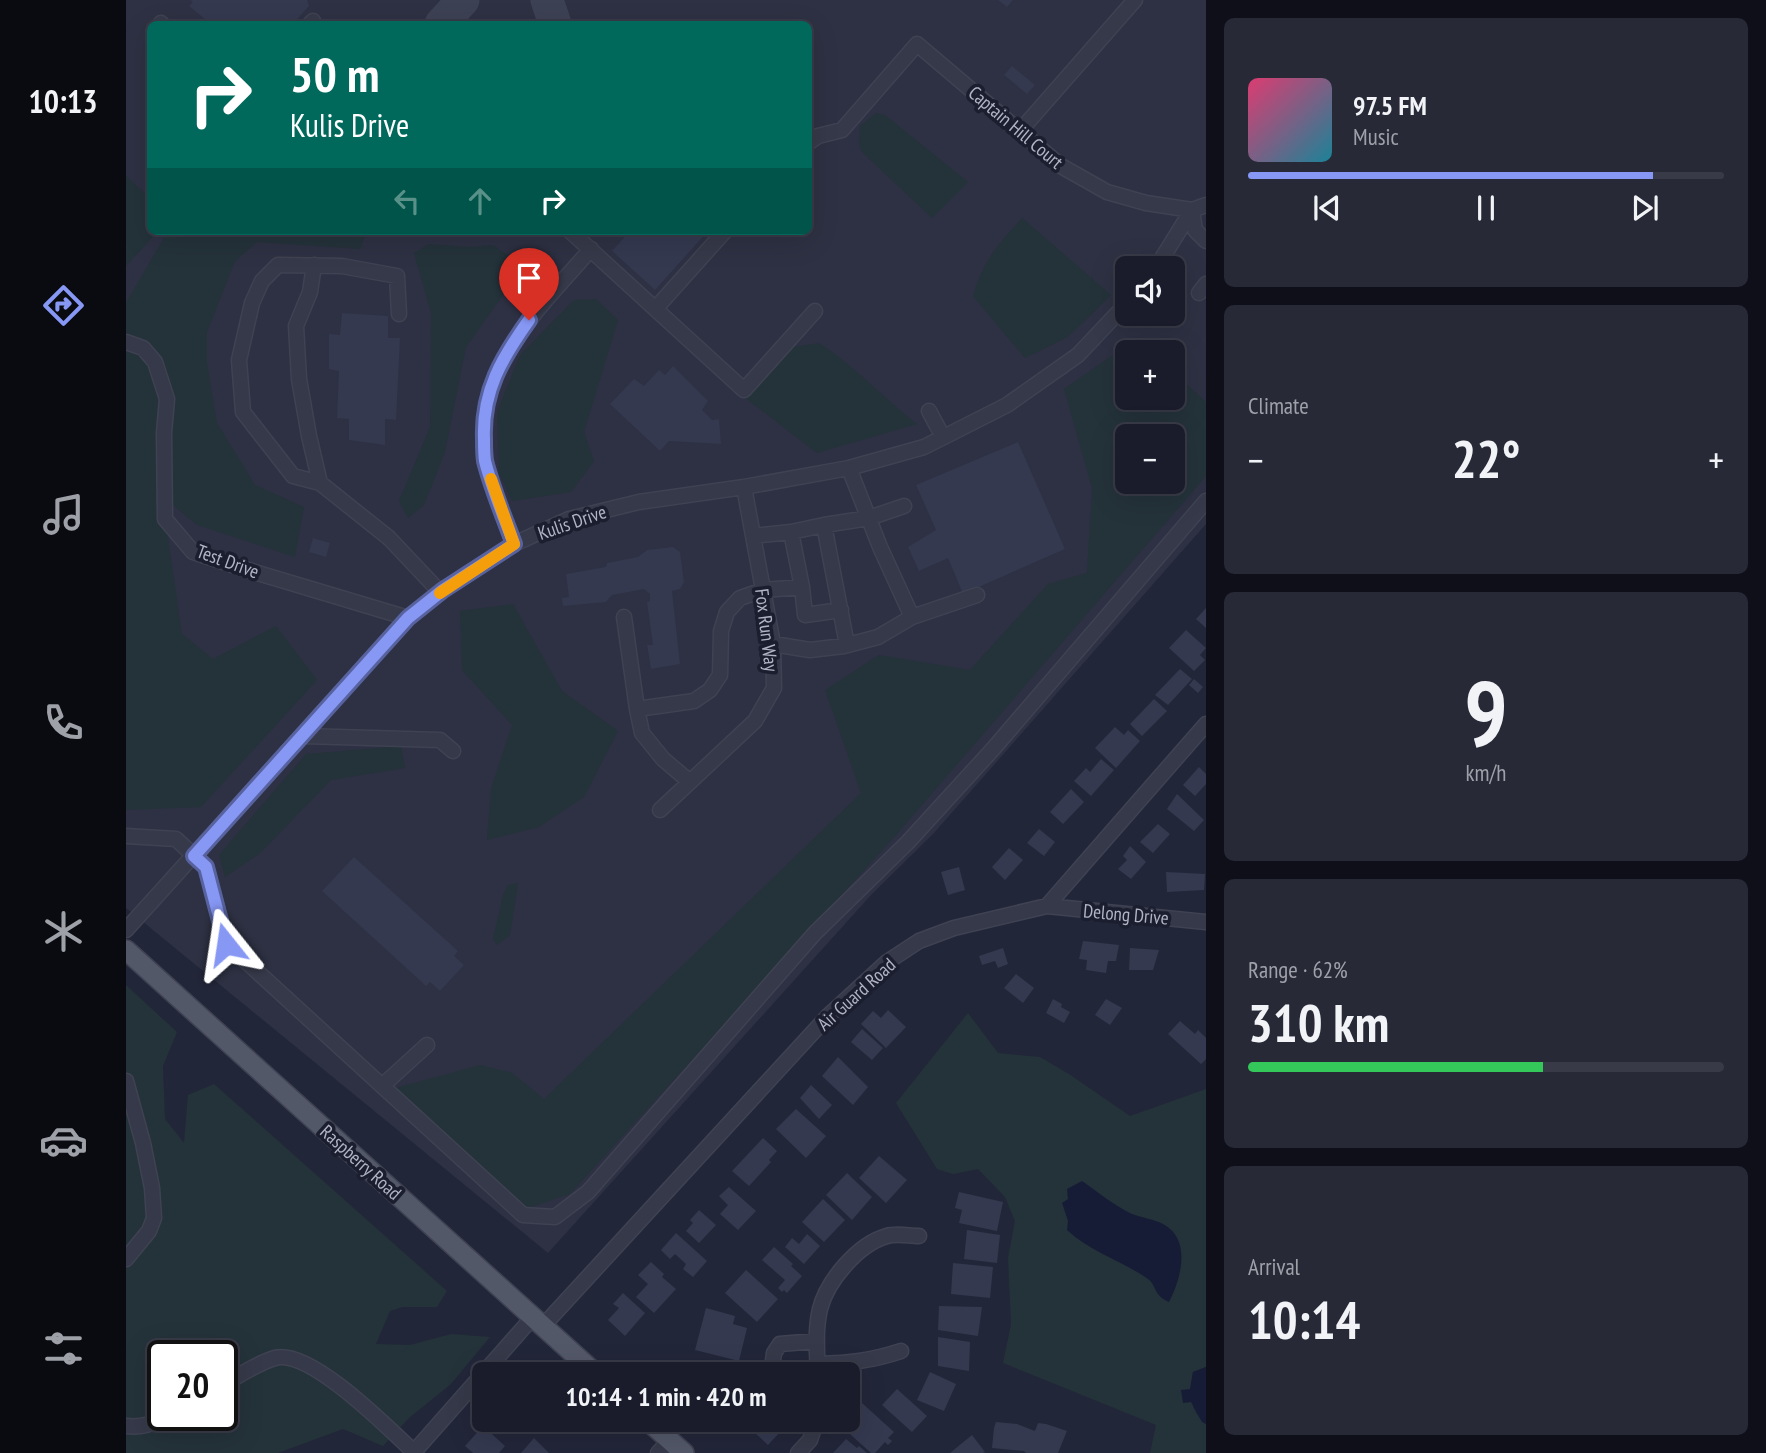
<!DOCTYPE html>
<html lang="en">
<head>
<meta charset="utf-8">
<style>
	:root { --surface:#1a1c2b; --page:#272937; --text:#f1f3f6; --muted:#9fa1a9; --line:#383a47; --accent:#8697f4 }
	body { margin:0; font-family:"PT Sans Narrow",sans-serif; background:var(--page); color:var(--text); height:100vh; display:flex; flex-direction:column; font-size:26px; white-space:nowrap }
	* { box-sizing:border-box; margin:0 }
	p { font-size:23px; color:var(--muted) }
	.icon { flex:none; width:38px; height:38px; fill:none; stroke:currentColor; stroke-width:2; stroke-linecap:round; stroke-linejoin:round }
	.map { position:relative; flex:1; overflow:hidden }
	.details { display:flex; flex-direction:column; gap:18px; padding:18px; background:#0e0f18; width:560px }
	.details>* { flex:none }
	.hud { position:absolute; left:21px; top:21px; width:665px; height:214px; border-radius:10px; box-shadow:0 7px 28px #0002,0 0 0 2px var(--line); background:#00695c; color:#fff; overflow:hidden }
	.tools { position:absolute; left:989px; top:256px; display:grid; gap:14px }
	.tools a { display:grid; place-items:center; width:70px; height:70px; border-radius:10px; background:var(--surface); box-shadow:0 7px 28px #0002,0 0 0 2px var(--line); font-size:35px }
	.speed { position:absolute; left:21px; top:1340px; display:flex; gap:14px; font-size:35px; font-weight:700; text-align:center }
	.speed>* { display:grid; place-content:center; width:91px; height:91px; border-radius:50%; background:var(--surface); box-shadow:0 7px 28px #0002,0 0 0 2px var(--line); line-height:1 }
	.speed .limit { border:4px solid #111; border-radius:10px; background:#fff; color:#111 }
	.pin { position:absolute; display:grid; place-items:center; width:60px; height:60px; color:#fff; margin:-72px -30px; border-radius:50% 50% 50% 0; rotate:-45deg; box-shadow:0 0 7px #0007 }
	.pin .icon { rotate:45deg }
	.me { position:absolute; width:77px; margin:-38px; rotate:345deg; stroke-linejoin:round; filter:drop-shadow(0 0 5px #0008) }
	.turn { display:flex; align-items:center; gap:24px; height:147px; padding:0 28px; font-size:32px }
	.turn .icon { width:91px; height:91px; stroke-width:2.5 }
	.turn b { display:block; font-size:49px; line-height:60px }
	.lanes { display:flex; align-items:center; height:66px; padding:0 28px; background:#0003; justify-content:center; gap:35px; direction:ltr }
	.lanes .off { opacity:.35 }
	.big { font-size:52px; font-weight:700; line-height:1.1 }
	.details .card { flex:1; display:flex; flex-direction:column; justify-content:center; gap:10px; min-width:0; padding:0 24px; border-radius:10px; background:var(--page) }
	.details .dial { align-items:center; gap:0 }
	.dial b { font-size:91px; line-height:1 }
	.song { display:flex; align-items:center; gap:21px }
	.cover { width:84px; height:84px; border-radius:10px; background:linear-gradient(135deg,hsl(340 70% 55%),hsl(190 70% 35%)) }
	.played { height:7px; border-radius:4px; background:linear-gradient(90deg,var(--accent) 85%,var(--line) 85%) }
	.keys { display:flex; justify-content:space-around; direction:ltr }
	.heat { display:flex; justify-content:space-between; align-items:center; font-size:38px; direction:ltr }
	.charge { height:10px; border-radius:5px; background:linear-gradient(90deg,#34c759 62%,var(--line) 0) }
	.trip { position:absolute; left:346px; top:1362px; width:388px; height:70px; border-radius:10px; background:var(--surface); box-shadow:0 7px 28px #0002,0 0 0 2px var(--line); font-weight:700; line-height:70px; text-align:center }
	main { display:flex; flex:1; min-height:0 }
	.dock { display:flex; flex-direction:column; width:126px; justify-content:space-around; align-items:center; background:#0a0b11; color:var(--muted) }
	.dock .icon { width:49px; height:49px }
	.dock .on { color:var(--accent) }
	.dock b { font-size:32px; color:var(--text) }
	.map>svg:first-child { display:block }
	.airport { fill:#2d3143; fill-rule:evenodd }
	.green { fill:#24323a; fill-rule:evenodd }
	.water { fill:#161c36 }
	.lines { fill:none; stroke-linecap:round; stroke-linejoin:round }
	.taxiway { stroke:#3d4154; stroke-width:33 }
	.building { fill:#343950 }
	.minor-casing { stroke:#3f4252; stroke-width:17 }
	.major-casing { stroke:#3f4252; stroke-width:22 }
	.minor { stroke:#363949; stroke-width:14 }
	.major { stroke:#535869; stroke-width:19 }
	.route-casing { stroke:#57629f; stroke-width:18 }
	.route { stroke:#8697f4; stroke-width:12 }
	.slow { stroke:#f59e0b; stroke-width:12 }
	.labels { text-anchor:middle; dominant-baseline:central; stroke-width:7; stroke-linejoin:round; paint-order:stroke }
	.street-label { font-size:19px; fill:#b0b4c5; stroke:#1b1e2e }
</style>
</head>
<body>
<main>
<nav class="dock">
<b>10:13</b>
<svg class="icon on" aria-label="directions" viewBox="0 0 24 24"><path d="M12 3l9 9-9 9-9-9zM9 14v-3h6M13 9l2 2-2 2"/></svg>
<svg class="icon" aria-label="music" viewBox="0 0 24 24"><path d="M9 18V5l10-2v13"/><circle cx="6" cy="18" r="3"/><circle cx="16" cy="16" r="3"/></svg>
<svg class="icon" aria-label="phone" viewBox="0 0 24 24"><path d="M5 4h4l2 5-3 2q2 4 5 5l2-3 5 2v4C11 20 4 13 5 4z"/></svg>
<svg class="icon" aria-label="climate" viewBox="0 0 24 24"><path d="M12 3v18M4 7l16 10M4 17L20 7"/></svg>
<svg class="icon" aria-label="car" viewBox="0 0 24 24"><path d="M5 17H2v-5l4-1 3-4h7l3 4 3 1v5h-3M9 17h6M6 11h13"/><circle cx="7" cy="17" r="2"/><circle cx="17" cy="17" r="2"/></svg>
<svg class="icon" aria-label="filters" viewBox="0 0 24 24"><path d="M4 7h16M4 17h16"/><circle cx="9" cy="7" r="2"/><circle cx="15" cy="17" r="2"/></svg>
</nav>
<div class="map">
<svg width="1080" height="1453" viewBox="0 0 1080 1453">
	<rect width="100%" height="100%" fill="#222639"/>
	<path class="airport" d="M0 0H1080V524L808 833 746 894 422 1253 0 908ZM24 24H682V231H24ZM1001 268H1046V313H1001ZM1001 352H1046V397H1001ZM1001 436H1046V481H1001Z"/>
	<path class="green" d="M750 113 759 115 842 182 806 218 736 152 733 144 734 126Z
		M0 176 24 198V231H32L0 266Z
		M896 218 985 295 942 337 899 358 847 296C858 259 871 246 896 218Z
		M42 231H241L234 249 131 242 109 261 81 332V363L91 423 129 485 178 507 169 557 71 525 36 496 56 634 87 659 150 626 191 680 75 807 0 810V303Z
		M303 244 343 247 367 245 398 266 340 347 319 452 298 505 282 518 273 501 304 427 305 313 288 253Z
		M470 299 492 320 458 432 468 461 445 492 386 501 373 473 371 412 394 355 448 300Z
		M1010 339 1024 352H1001V397H1046L1047 372 1080 402V476L770 835 444 1194 399 1209 266 1089 354 1065 386 1073 418 1099 735 793 699 690 753 655 844 670 922 584 961 573 966 488 938 389ZM1001 436H1046V481H1001Z
		M693 343C729 366 757 398 791 424L691 453 618 397 667 347Z
		M387 604 436 691 492 731 458 797 413 827 361 840 365 789 386 725 336 670 334 611Z
		M275 746 279 768 205 780 133 854 99 877 93 855 180 754Z
		M392 883 384 935 371 945 367 939 377 895 382 885Z
		M0 985 51 1032 37 1066 39 1119 58 1143 62 1095 88 1084 321 1291 311 1307H277L264 1311 250 1344 284 1345 325 1334 364 1337 325 1384 283 1418 257 1446 217 1429 152 1453H0ZM37 1356H96V1416H37Z
		M842 1013 872 1053 914 1057 943 1074 1004 1116 1080 1089V1367L1067 1372C1063 1391 1063 1411 1080 1424V1453H1024L1030 1425 877 1363 885 1324 882 1258 889 1221 879 1197 852 1169 827 1174 811 1169 770 1103Z"/>
	<path class="water" d="M956 1181C972 1192 989 1206 1006 1214 1016 1218 1028 1219 1037 1224 1066 1239 1055 1279 1043 1302 1027 1295 1031 1286 1022 1279 995 1260 966 1253 941 1230L942 1221 936 1203 942 1199 941 1189Z
		M1080 1367V1424L1076 1422 1065 1402 1057 1403 1055 1390 1064 1389 1067 1372Z"/>
	<g class="lines">
		<path class="taxiway" d="M421 0 429 24
			M315 24 337 0"/>
	</g>
	<path class="building" d="M64 0H181L183 6 167 24H85L63 6 67 2Z
		M872 0H887L881 7Z
		M886 66 909 85 901 94 878 75Z
		M504 231H582L529 290 486 251Z
		M216 313 262 316V338H274L270 420 259 419V445L223 440V419L211 418 213 371 203 369V334L214 335Z
		M547 366 582 401 576 410 586 420 593 419 595 444 543 441 534 451 484 404 508 379 518 386 533 370 539 375Z
		M892 442 939 549 837 594 822 558 793 571 782 547 810 530 790 485Z
		M187 538 204 543 200 557 183 552Z
		M547 547 554 552 558 582 554 589 546 591 554 664 525 669 521 645H527L521 602 524 601V594L518 589 486 595 480 602 437 606 436 598 443 597 440 574 480 567 481 563 512 557 521 550Z
		M1080 608V628L1070 619Z
		M1060 630 1080 648 1074 655 1079 660 1068 671 1043 648Z
		M1054 669 1066 679 1042 705 1029 695Z
		M1068 679 1077 687 1072 693 1063 685Z
		M1028 699 1041 711 1016 736 1004 724Z
		M989 727 998 735 1002 730 1014 741 990 768 969 748Z
		M975 759 988 770 965 796 948 781 960 768 964 772Z
		M1073 767 1080 774V784L1069 796 1057 785Z
		M945 789 958 802 937 824 924 812Z
		M1051 794 1078 820 1068 831 1041 809Z
		M1032 824 1044 834 1027 853 1014 842Z
		M913 829 929 842 918 856 901 843Z
		M1004 846 1020 862 1005 879 992 869 1001 860 997 856Z
		M883 848 897 860 879 880 866 867Z
		M228 857 332 951 328 956 338 965 314 991 304 982 300 986 196 891Z
		M833 867 839 890 822 895 815 872Z
		M1040 872 1079 874 1078 890 1041 892Z
		M957 941 993 945 990 961H982L980 973 960 970 961 960 953 959Z
		M877 948 882 964 872 968 869 961 856 965 853 956Z
		M1004 948 1033 950 1027 970H1003Z
		M890 974 908 988 897 1003 878 988Z
		M927 999 936 1004 935 1007 944 1012 938 1023 920 1013Z
		M980 999 996 1008 984 1025 969 1015Z
		M762 1010 780 1027 760 1048 735 1024 747 1011 755 1018Z
		M1054 1021 1069 1034 1072 1030 1080 1038V1059L1075 1064 1042 1034Z
		M736 1029 757 1048 746 1060 725 1042Z
		M712 1057 742 1087 727 1105 696 1076Z
		M685 1085 706 1105 693 1119 674 1098Z
		M670 1109 700 1136 680 1158 650 1129Z
		M637 1138 651 1151 643 1160 645 1162 623 1186 606 1171Z
		M753 1156 781 1180 760 1203 733 1178Z
		M721 1173 746 1197 726 1220 700 1195Z
		M603 1187 630 1211 612 1230 594 1214 602 1205 593 1196Z
		M833 1192 877 1202 871 1231 833 1223 836 1210 829 1208Z
		M697 1199 719 1220 698 1242 676 1222Z
		M573 1210 590 1225 573 1243 560 1231 567 1223 564 1220Z
		M841 1230 874 1235 871 1263 838 1259Z
		M550 1233 581 1261 567 1277 557 1269 560 1264 549 1254 544 1259 535 1250Z
		M681 1234 694 1246 678 1264 659 1247 666 1238 673 1244Z
		M648 1247 667 1264 665 1266 676 1276 661 1293 658 1290 656 1292 652 1288 659 1280 636 1260Z
		M525 1262 538 1274 536 1277 550 1289 528 1313 510 1297 522 1284 512 1275Z
		M827 1263 867 1267 864 1298 825 1294Z
		M620 1270 652 1299 631 1322 599 1293Z
		M497 1293 519 1313 499 1336 482 1320 493 1308 487 1304Z
		M813 1306 856 1307 852 1336 812 1330Z
		M580 1308 609 1316 607 1324 621 1328 613 1361 569 1350Z
		M812 1337 844 1342 843 1371 812 1366Z
		M600 1366 604 1370 611 1366 614 1374H584Z
		M804 1372 830 1384 818 1411 791 1400Z
		M771 1389 801 1416 786 1432 756 1405Z
		M736 1403 768 1432 762 1438 766 1441 762 1445 759 1442 749 1453H745L715 1426Z
		M394 1419H412L404 1428Z
		M614 1419H661L656 1424 658 1428 642 1445Z
		M870 1422 891 1424 909 1431 912 1423 920 1424 941 1431 932 1453H900L898 1451 866 1448 868 1428Z
		M357 1426 379 1446 373 1453H347L339 1446Z
		M846 1435 859 1452 857 1453H824Z
		M408 1438 423 1453H395Z
		M720 1439 731 1448 733 1446 741 1453H707Z"/>
	<g class="lines">
		<g class="minor-casing">
			<path id="minor" d="M35 23 36 24
				M184 24 187 21
				M894 131 1009 0
				M682 143 692 136 716 130 791 44 935 166 981 192 1020 203 1066 210 1080 205
				M1066 210 1069 230 1080 241
				M444 231 618 390 689 311
				M188 265 184 292 170 326 173 379 183 436 194 483
				M1030 268 1066 210
				M1073 293 1080 284
				M530 308 599 231
				M273 314 271 276 216 266 152 265 136 281 126 303 113 360 117 412 167 476 194 483 263 538 314 592
				M0 342 17 348 29 362 41 399 38 433 39 519 67 552 115 568 282 618
				M803 411 817 437
				M698 525 743 518 778 506
				M627 536 665 532
				M388 544C380 524 373 504 366 483 364 475 360 466 359 457 346 369 412 310 465 249
				M715 610 679 615 676 587 665 532 698 525 721 645
				M498 617 511 709 568 701 584 690 594 675 595 631 601 612 614 598 637 590 676 587
				M786 617 851 595
				M647 644 684 650 718 646 752 637 786 617 754 547 723 468
				M511 709 516 733 537 759 564 782
				M177 736 314 740 327 751
				M534 810 629 721 648 688 647 644 618 487
				M0 836 50 839 80 867 101 944 397 1215 429 1217 462 1192 689 933 782 842 867 749 1080 501
				M921 906 1080 922
				M0 930 282 618 317 590 388 544 443 519 513 502 618 487 723 468 798 447 881 405 952 355 1001 303
				M0 1081 17 1143 26 1188 28 1218 23 1231 0 1259
				M256 1086 301 1045
				M417 1326 702 1016 761 962 793 941 828 928 921 906 1080 724
				M692 1364C723 1363 745 1361 775 1351
				M651 1374 646 1368 648 1353 654 1344 690 1341
				M692 1374C691 1352 689 1330 694 1309 701 1281 732 1244 761 1236 771 1233 783 1236 793 1236
				M96 1385C113 1376 131 1363 149 1358 184 1348 263 1429 288 1452
				M0 1426C16 1428 26 1424 41 1416
				M287 1453 407 1317
				M532 1453 544 1440
				M672 1453 684 1440 691 1419"/>
		</g>
		<g class="major-casing">
			<path id="major" d="M0 950 470 1374
				M520 1419 558 1453"/>
		</g>
		<use href="#minor" class="minor"/>
		<use href="#major" class="major"/>
	</g>
	<g class="lines">
		<g class="route-casing">
			<path id="route" d="M100 944 80 867 68 856 282 618 317 590 388 544C378 517 366 489 359 461 358 454 358 447 358 439 356 391 376 358 403 320"/>
		</g>
		<use href="#route" class="route"/>
		<path class="slow" d="M314 593 388 544 365 479"/>
	</g>
	<g class="labels">
		<g class="street-label">
			<text transform="translate(890 127) rotate(40)">Captain Hill Court</text>
			<text transform="translate(446 522) rotate(-19)">Kulis Drive</text>
			<text transform="translate(102 561) rotate(20)">Test Drive</text>
			<text transform="translate(641 630) rotate(83)">Fox Run Way</text>
			<text transform="translate(1000 914) rotate(5)">Delong Drive</text>
			<text transform="translate(730 994) rotate(-42)">Air Guard Road</text>
			<text transform="translate(235 1162) rotate(42)">Raspberry Road</text>
		</g>
	</g>
</svg>
<div class="tools">
<a><svg class="icon" aria-label="sound" viewBox="0 0 24 24"><path d="M4 9h4l5-4v14l-5-4H4zM17 9q2 3 0 6"/></svg></a>
<a>+</a>
<a>−</a>
</div>
<div class="speed"><div class="limit">20</div></div>
<div class="pin" style="left:403px;top:320px;background:#d93025"><svg class="icon" aria-label="arrive" viewBox="0 0 24 24"><path d="M6 21V4h12l-3 4 3 4H6"/></svg></div>
<svg class="me" style="left:100px;top:944px" viewBox="-20 -20 40 40"><path d="M0-17L14 15 0 8-14 15z" fill="#8697f4" stroke="#fff" stroke-width="4"/></svg>
<div class="trip">10:14 · 1 min · 420 m</div>
<div class="hud">
<div class="turn"><svg class="icon" aria-label="right" viewBox="0 0 24 24"><path d="M7 20v-9h11M14 6l5 5-5 5"/></svg><div><b>50 m</b>Kulis Drive</div></div>
<div class="lanes"><svg class="icon off" aria-label="left" viewBox="0 0 24 24"><path d="M17 20v-9H6M10 6l-5 5 5 5"/></svg><svg class="icon off" aria-label="ahead" viewBox="0 0 24 24"><path d="M12 20V5M6 11l6-6 6 6"/></svg><svg class="icon" aria-label="right" viewBox="0 0 24 24"><path d="M7 20v-9h11M14 6l5 5-5 5"/></svg></div>
</div>
</div>
<section class="details">
<div class="card">
<div class="song"><i class="cover"></i><div><b>97.5 FM</b><p>Music</p></div></div>
<div class="played"></div>
<div class="keys"><svg class="icon" aria-label="previous" viewBox="0 0 24 24"><path d="M18 5L8 12l10 7zM5 5v14"/></svg><svg class="icon" aria-label="pause" viewBox="0 0 24 24"><path d="M8 5v14M16 5v14"/></svg><svg class="icon" aria-label="next" viewBox="0 0 24 24"><path d="M6 5l10 7-10 7zM19 5v14"/></svg></div>
</div>
<div class="card"><p>Climate</p>
<div class="heat"><a>−</a><b class="big">22°</b><a>+</a></div>
</div>
<div class="card dial"><b>9</b><p>km/h</p></div>
<div class="card"><p>Range · 62%</p><b class="big">310 km</b><div class="charge"></div></div>
<div class="card"><p>Arrival</p><b class="big">10:14</b></div>
</section>
</main>
</body>
</html>
